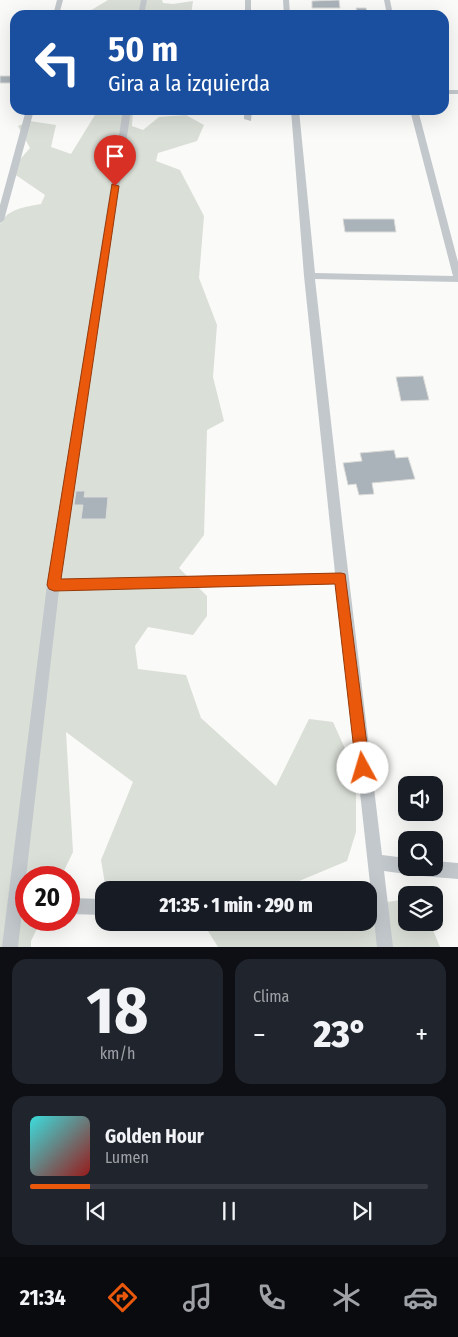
<!DOCTYPE html>
<html lang="es">
<head>
<meta charset="utf-8">
<style>
	:root { --surface:#171b24; --page:#20242c; --text:#f1f3f6; --muted:#9ea1a6; --line:#363941; --accent:#ea580c }
	body { margin:0; font-family:"Fira Sans Condensed",sans-serif; background:var(--page); color:var(--text); height:100vh; display:flex; flex-direction:column; font-size:19px; white-space:nowrap }
	* { box-sizing:border-box; margin:0 }
	p { font-size:16px; color:var(--muted) }
	.icon { flex:none; width:28px; height:28px; fill:none; stroke:currentColor; stroke-width:2; stroke-linecap:round; stroke-linejoin:round }
	.map { position:relative; height:947px; overflow:hidden }
	.panel { display:flex; flex-direction:column; gap:12px; padding:12px; background:#0d0f14; flex:1 }
	.panel>* { flex:none }
	.banner { position:absolute; left:10px; top:10px; width:439px; height:105px; border-radius:15px; box-shadow:0 5px 20px #0002; background:#1a4fa0; color:#fff; overflow:hidden }
	.controls { position:absolute; left:398px; top:776px; display:grid; gap:10px }
	.controls a { display:grid; place-items:center; width:45px; height:45px; border-radius:10px; background:var(--surface); box-shadow:0 5px 20px #0002; font-size:25px }
	.speed { position:absolute; left:15px; top:866px; display:flex; gap:10px; font-size:25px; font-weight:700; text-align:center }
	.speed>* { display:grid; place-content:center; width:65px; height:65px; border-radius:50%; background:var(--surface); box-shadow:0 5px 20px #0002; line-height:1 }
	.speed .limit { border:8px solid #d22; background:#fff; color:#111 }
	.pin { position:absolute; display:grid; place-items:center; width:42px; height:42px; color:#fff; margin:-51px -21px; border-radius:50% 50% 50% 0; rotate:-45deg; box-shadow:0 0 5px #0007 }
	.pin .icon { rotate:45deg }
	.me { position:absolute; width:55px; margin:-28px; rotate:354deg; stroke-linejoin:round; filter:drop-shadow(0 0 4px #0008) }
	.turn { display:flex; align-items:center; gap:18px; height:105px; padding:0 15px; font-size:22px }
	.turn .icon { width:65px; height:65px; stroke-width:2.5 }
	.turn b { display:block; font-size:35px; line-height:42px }
	.big { font-size:38px; font-weight:800; line-height:1.1 }
	.panel .widget { flex:1; display:flex; flex-direction:column; justify-content:center; gap:8px; min-width:0; padding:0 18px; border-radius:15px; background:var(--page) }
	.panel .dial { align-items:center; gap:0 }
	.dial b { font-size:65px; line-height:1 }
	.song { display:flex; align-items:center; gap:15px }
	.cover { width:60px; height:60px; border-radius:8px; background:linear-gradient(135deg,hsl(180 70% 55%),hsl(0 70% 35%)) }
	.played { height:5px; border-radius:2px; background:linear-gradient(90deg,var(--accent) 15%,var(--line) 15%) }
	.keys { display:flex; justify-content:space-around; direction:ltr }
	.heat { display:flex; justify-content:space-between; align-items:center; font-size:28px; direction:ltr }
	.panel .tiles { flex:1; display:grid; gap:12px; grid-template-columns:1fr 1fr }
	.widget:last-child { grid-column:span 2 }
	.trip { position:absolute; left:95px; top:881px; width:282px; height:50px; border-radius:15px; background:var(--surface); box-shadow:0 5px 20px #0002; font-weight:800; line-height:50px; text-align:center }
	.menu { display:flex; height:80px; justify-content:space-around; align-items:center; background:#090b0e; color:var(--muted) }
	.menu .icon { width:35px; height:35px }
	.menu .active { color:var(--accent) }
	.menu b { font-size:22px; color:var(--text) }
	.map>svg:first-child { display:block }
	.green { fill:#dadfd7 }
	.building { fill:#aab3b9; stroke:#dcdcda }
	.lines { fill:none; stroke-linecap:round; stroke-linejoin:round }
	.service { fill:#c3c8cc; fill-rule:evenodd }
	.route { fill:#ea580c; stroke:#983908 }
</style>
</head>
<body>
<div class="map">
<svg width="458" height="947" viewBox="0 0 458 947">
	<rect width="100%" height="100%" fill="#fafaf8"/>
	<path class="green" d="M108 0H162L163 3 173 4 193 1 191 15H52L61 10H72L76 14 88 12Z
		M98 110H133L132 126 143 130 159 117 186 115 204 125 197 141 158 153 156 161 180 170 204 216 199 278 217 325 213 377 224 421 207 430 204 535 179 568 207 596V616L193 635 148 627 135 646 138 669 186 675 201 718 276 786 309 719 333 722 356 773V832L347 861 292 884 290 890H106L101 860 133 782 66 732 73 852 61 877 26 878V920H41L31 941V947H0V224C8 208 26 207 41 204L45 195 10 171 30 148 18 126 30 121 56 125 51 147 71 154Z
		M406 899V922L430 923 440 947H218L203 923 369 922V905Z"/>
	<path class="building" d="M339 0 340 8H312V1Z
		M356 8H366L368 15H358Z
		M0 76H15V83H0Z
		M343 219H394L396 232H345Z
		M423 376 429 400 401 401 396 377Z
		M394 450 396 458 408 457 415 479 372 483 374 494 359 495 356 484 348 485 343 463 362 461 360 453Z
		M76 491H85L84 497H108L106 519H81L83 505H74Z"/>
	<g class="lines">
		<path class="service" d="M57 0H63L59 15H53Z
			M141 0H147L144 15H138Z
			M245 0H251V15H245Z
			M283 0H289L290 15H284Z
			M384 0H390L393 15H387Z
			M444 90H458V94H444Z
			M26 110H34L4 220 0 223V205Z
			M123 110H131L60 579 335 573 304 276 291 110H299L315 273 453 276 410 110H418L458 262V282L315 279 343 529 382 855 406 858V868H413L411 871 406 874 384 871 393 947H377L337 584 59 590 18 947H2L47 585Z
			M244 110H252L251 121 244 119Z
			M434 861 458 863V879L422 876 417 873 415 868H434Z
			M69 898 104 899V915L69 914Z"/>
	</g>
	<path class="route" d="M112 184 119 186 61 579 341 573 345 574 370 768 368 773 363 775 358 773 356 768 335 584 54 591 49 589 47 585Z"/>
</svg>
<div class="controls">
<a><svg class="icon" aria-label="sound" viewBox="0 0 24 24"><path d="M4 9h4l5-4v14l-5-4H4zM17 9q2 3 0 6"/></svg></a>
<a><svg class="icon" aria-label="search" viewBox="0 0 24 24"><circle cx="10" cy="10" r="6"/><path d="M15 15l6 6"/></svg></a>
<a><svg class="icon" aria-label="layers" viewBox="0 0 24 24"><path d="M12 4l9 5-9 5-9-5zM3 14l9 5 9-5"/></svg></a>
</div>
<div class="speed"><div class="limit">20</div></div>
<div class="pin" style="left:115px;top:186px;background:#d93025"><svg class="icon" aria-label="arrive" viewBox="0 0 24 24"><path d="M6 21V4h12l-3 4 3 4H6"/></svg></div>
<svg class="me" style="left:363px;top:768px" viewBox="-20 -20 40 40"><circle r="19" fill="#fff"/><path d="M0-13L10 11 0 6-10 11z" fill="#ea580c"/></svg>
<div class="trip">21:35 · 1 min · 290 m</div>
<div class="banner">
<div class="turn"><svg class="icon" aria-label="left" viewBox="0 0 24 24"><path d="M17 20v-9H6M10 6l-5 5 5 5"/></svg><div><b>50 m</b>Gira a la izquierda</div></div>
</div>
</div>
<section class="panel">
<div class="tiles">
<div class="widget dial"><b>18</b><p>km/h</p></div>
<div class="widget"><p>Clima</p>
<div class="heat"><a>−</a><b class="big">23°</b><a>+</a></div>
</div>
<div class="widget">
<div class="song"><i class="cover"></i><div><b>Golden Hour</b><p>Lumen</p></div></div>
<div class="played"></div>
<div class="keys"><svg class="icon" aria-label="previous" viewBox="0 0 24 24"><path d="M18 5L8 12l10 7zM5 5v14"/></svg><svg class="icon" aria-label="pause" viewBox="0 0 24 24"><path d="M8 5v14M16 5v14"/></svg><svg class="icon" aria-label="next" viewBox="0 0 24 24"><path d="M6 5l10 7-10 7zM19 5v14"/></svg></div>
</div>
</div>
</section>
<nav class="menu">
<b>21:34</b>
<svg class="icon active" aria-label="directions" viewBox="0 0 24 24"><path d="M12 3l9 9-9 9-9-9zM9 14v-3h6M13 9l2 2-2 2"/></svg>
<svg class="icon" aria-label="music" viewBox="0 0 24 24"><path d="M9 18V5l10-2v13"/><circle cx="6" cy="18" r="3"/><circle cx="16" cy="16" r="3"/></svg>
<svg class="icon" aria-label="phone" viewBox="0 0 24 24"><path d="M5 4h4l2 5-3 2q2 4 5 5l2-3 5 2v4C11 20 4 13 5 4z"/></svg>
<svg class="icon" aria-label="climate" viewBox="0 0 24 24"><path d="M12 3v18M4 7l16 10M4 17L20 7"/></svg>
<svg class="icon" aria-label="car" viewBox="0 0 24 24"><path d="M5 17H2v-5l4-1 3-4h7l3 4 3 1v5h-3M9 17h6M6 11h13"/><circle cx="7" cy="17" r="2"/><circle cx="17" cy="17" r="2"/></svg>
</nav>
</body>
</html>
